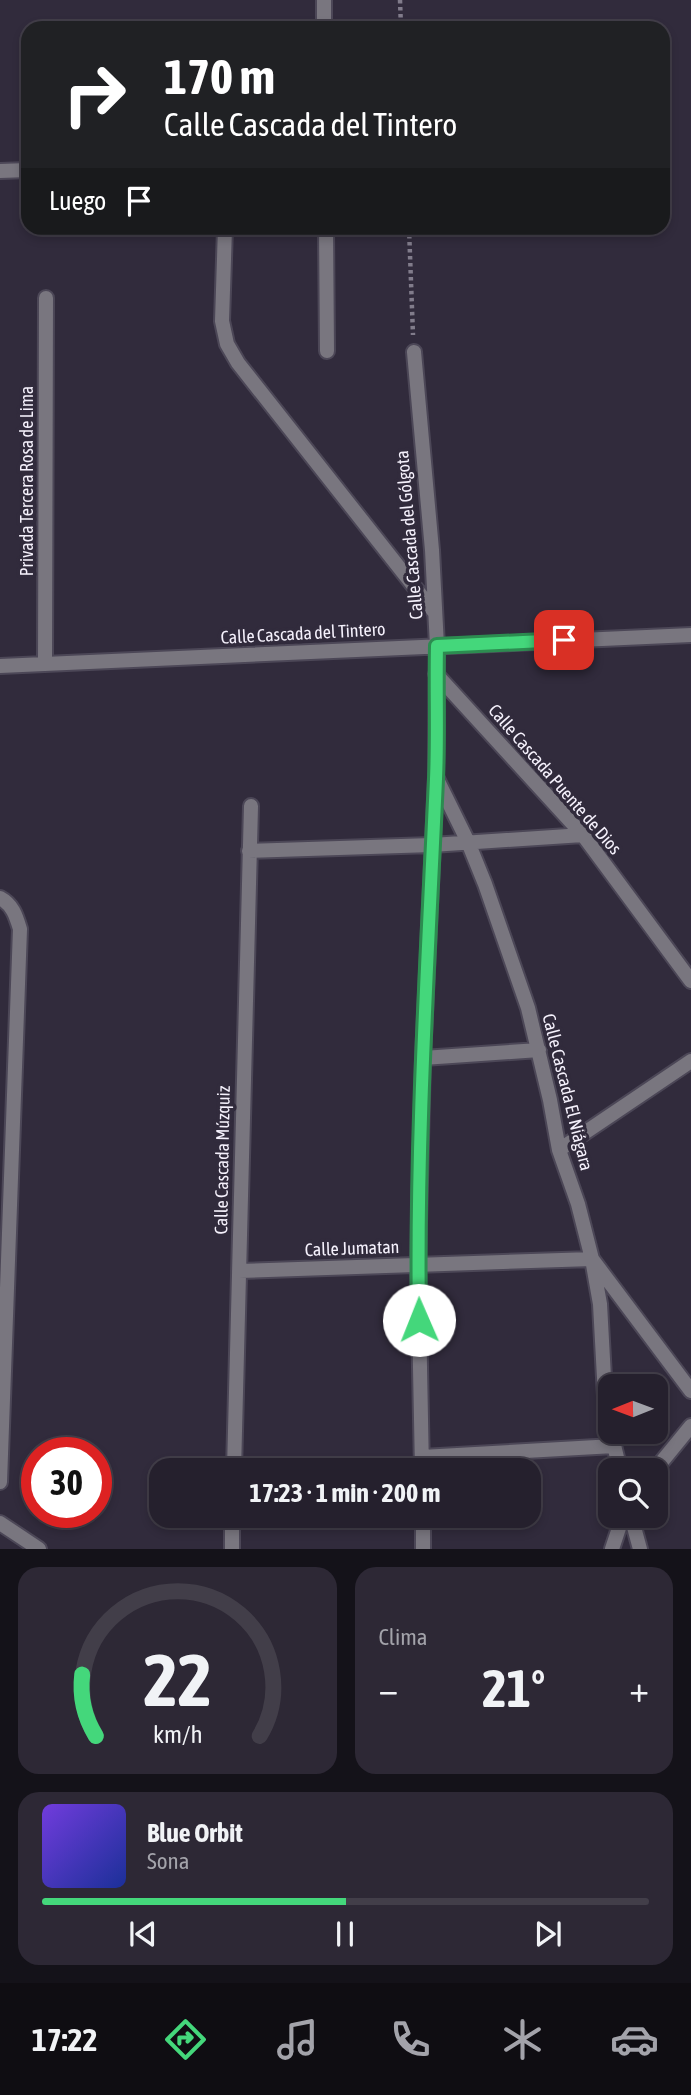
<!DOCTYPE html>
<html lang="es">
<head>
<meta charset="utf-8">
<style>
	:root { --surface:#25202d; --page:#2d2835; --text:#f1f3f6; --muted:#a3a3aa; --line:#423e49; --accent:#44d77b }
	body { margin:0; font-family:"Asap Condensed",sans-serif; background:var(--page); color:var(--text); height:100vh; display:flex; flex-direction:column; font-size:26px; white-space:nowrap }
	* { box-sizing:border-box; margin:0 }
	p { font-size:23px; color:var(--muted) }
	.icon { flex:none; width:38px; height:38px; fill:none; stroke:currentColor; stroke-width:2; stroke-linecap:round; stroke-linejoin:round }
	.map { position:relative; height:1549px; overflow:hidden }
	.panel { display:flex; flex-direction:column; gap:18px; padding:18px; background:#141219; flex:1 }
	.panel>* { flex:none }
	.hud { position:absolute; left:21px; top:21px; width:649px; height:214px; border-radius:21px; box-shadow:0 4px 10px #0003,0 0 0 2px var(--line); background:#202124; color:#fff; overflow:hidden }
	.needle { width:46px; rotate:269deg }
	.controls { position:absolute; left:598px; top:1374px; display:grid; gap:14px }
	.controls a { display:grid; place-items:center; width:70px; height:70px; border-radius:14px; background:var(--surface); box-shadow:0 4px 10px #0003,0 0 0 2px var(--line); font-size:35px }
	.speed { position:absolute; left:21px; top:1437px; display:flex; gap:14px; font-size:35px; font-weight:700; text-align:center }
	.speed>* { display:grid; place-content:center; width:91px; height:91px; border-radius:50%; background:var(--surface); box-shadow:0 4px 10px #0003,0 0 0 2px var(--line); line-height:1 }
	.speed .limit { border:10px solid #d22; background:#fff; color:#111 }
	.pin { position:absolute; display:grid; place-items:center; width:60px; height:60px; color:#fff; margin:-30px; border-radius:14px; box-shadow:0 4px 10px #0006 }
	.me { position:absolute; width:77px; margin:-38px; rotate:359deg; stroke-linejoin:round; filter:drop-shadow(0 0 5px #0008) }
	.turn { display:flex; align-items:center; gap:24px; height:147px; padding:0 28px; font-size:32px }
	.turn .icon { width:91px; height:91px; stroke-width:2.5 }
	.turn b { display:block; font-size:49px; line-height:60px }
	.then { display:flex; align-items:center; height:66px; padding:0 28px; background:#0003; gap:14px; font-size:26px }
	.big { font-size:52px; font-weight:700; line-height:1.1 }
	.panel .widget { flex:1; display:flex; flex-direction:column; justify-content:center; gap:10px; min-width:0; padding:0 24px; border-radius:21px; background:var(--page) }
	.panel .dial { align-items:center; gap:0 }
	.dial svg { height:182px; overflow:visible; fill:none; stroke:var(--line); stroke-width:7; stroke-linecap:round; text-anchor:middle }
	.dial text { fill:var(--text); stroke:none }
	.song { display:flex; align-items:center; gap:21px }
	.cover { width:84px; height:84px; border-radius:10px; background:linear-gradient(135deg,hsl(260 70% 55%),hsl(230 70% 35%)) }
	.played { height:7px; border-radius:4px; background:linear-gradient(90deg,var(--accent) 50%,var(--line) 50%) }
	.keys { display:flex; justify-content:space-around; direction:ltr }
	.heat { display:flex; justify-content:space-between; align-items:center; font-size:38px; direction:ltr }
	.panel .tiles { flex:1; display:grid; gap:18px; grid-template-columns:1fr 1fr }
	.widget:last-child { grid-column:span 2 }
	.trip { position:absolute; left:149px; top:1458px; width:392px; height:70px; border-radius:21px; background:var(--surface); box-shadow:0 4px 10px #0003,0 0 0 2px var(--line); font-weight:700; line-height:70px; text-align:center }
	.tabs { display:flex; height:112px; justify-content:space-around; align-items:center; background:#0f0d12; color:var(--muted) }
	.tabs .icon { width:49px; height:49px }
	.tabs .current { color:var(--accent) }
	.tabs b { font-size:32px; color:var(--text) }
	.map>svg:first-child { display:block }
	.lines { fill:none; stroke-linecap:round; stroke-linejoin:round }
	.lane-casing { stroke:#4c4757; stroke-width:18 }
	.street-casing { stroke:#4c4757; stroke-width:18 }
	.path { stroke:#817c8b; stroke-width:4.5; stroke-dasharray:3.5 3.5; stroke-linecap:butt }
	.lane { stroke:#79767f; stroke-width:14 }
	.street { stroke:#79767f; stroke-width:14 }
	.route-casing { stroke:#2c8c50; stroke-width:18 }
	.route { stroke:#44d77b; stroke-width:12 }
	.labels { text-anchor:middle; dominant-baseline:central; stroke-width:7; stroke-linejoin:round; paint-order:stroke }
	.street-label { font-size:18px; fill:#f5f1fc; stroke:#312b3c }
</style>
</head>
<body>
<div class="map">
<svg width="691" height="1549" viewBox="0 0 691 1549">
	<rect width="100%" height="100%" fill="#312b3c"/>
	<g class="lines">
		<g class="lane-casing">
			<path id="lane" d="M324 0V28
				M326 228 327 351"/>
		</g>
		<g class="street-casing">
			<path id="street" d="M0 171 28 170
				M225 228 222 321 227 344 238 363 435 613
				M414 352 432 550 437 646 436 777 423 1058 418 1265 422 1470
				M45 664 46 298
				M0 666 691 635
				M436 674 583 835 691 981
				M437 779 468 842 485 884 528 1008 550 1100 559 1150 578 1204 592 1259 600 1304 605 1396 611 1429
				M249 851 432 845 583 835
				M0 898C13 905 16 916 20 929L0 1482
				M423 1058 539 1050
				M559 1150 691 1061
				M239 1271 592 1259 691 1391
				M612 1437 620 1470
				M422 1457 614 1446
				M234 1470 251 806
				M655 1470 691 1426
				M423 1516V1549
				M631 1516 640 1549
				M0 1523 39 1549
				M232 1549V1516
				M612 1549 623 1516"/>
		</g>
		<path class="path" d="M400 0 401 28
			M409 228 413 335"/>
		<use href="#lane" class="lane"/>
		<use href="#street" class="street"/>
	</g>
	<g class="lines">
		<g class="route-casing">
			<path id="route" d="M419 1320C416 1139 428 959 436 779 438 735 436 690 437 646L564 640"/>
		</g>
		<use href="#route" class="route"/>
	</g>
	<g class="labels">
		<g class="street-label">
			<text transform="translate(26 481) rotate(-90)">Privada Tercera Rosa de Lima</text>
			<text transform="translate(409 535) rotate(-95)">Calle Cascada del Gólgota</text>
			<text transform="translate(303 633) rotate(-3)">Calle Cascada del Tintero</text>
			<text transform="translate(555 779) rotate(49)">Calle Cascada Puente de Dios</text>
			<text transform="translate(568 1092) rotate(76)">Calle Cascada El Niágara</text>
			<text transform="translate(222 1160) rotate(-89)">Calle Cascada Múzquiz</text>
			<text transform="translate(352 1248) rotate(-2)">Calle Jumatan</text>
		</g>
	</g>
</svg>
<div class="controls">
<a><svg class="needle" viewBox="-14 -14 28 28"><path d="M0-13l5 13h-10z" fill="#e53935"/><path d="M0 13l5-13h-10z" fill="#a3a3aa"/></svg></a>
<a><svg class="icon" aria-label="search" viewBox="0 0 24 24"><circle cx="10" cy="10" r="6"/><path d="M15 15l6 6"/></svg></a>
</div>
<div class="speed"><div class="limit">30</div></div>
<div class="pin" style="left:564px;top:640px;background:#d93025"><svg class="icon" aria-label="arrive" viewBox="0 0 24 24"><path d="M6 21V4h12l-3 4 3 4H6"/></svg></div>
<svg class="me" style="left:419px;top:1320px" viewBox="-20 -20 40 40"><circle r="19" fill="#fff"/><path d="M0-13L10 11 0 6-10 11z" fill="#44d77b"/></svg>
<div class="trip">17:23 · 1 min · 200 m</div>
<div class="hud">
<div class="turn"><svg class="icon" aria-label="right" viewBox="0 0 24 24"><path d="M7 20v-9h11M14 6l5 5-5 5"/></svg><div><b>170 m</b>Calle Cascada del Tintero</div></div>
<div class="then">Luego<svg class="icon" aria-label="arrive" viewBox="0 0 24 24"><path d="M6 21V4h12l-3 4 3 4H6"/></svg></div>
</div>
</div>
<section class="panel">
<div class="tiles">
<div class="widget dial"><svg viewBox="0 0 100 80">
<path d="M14 69A42 42 0 1 1 86 69"/>
<path d="M14 69A42 42 0 0 1 8 42" stroke="#44d77b"/>
<text x="50" y="56" font-size="32" font-weight="700">22</text>
<text x="50" y="72" font-size="11">km/h</text>
</svg></div>
<div class="widget"><p>Clima</p>
<div class="heat"><a>−</a><b class="big">21°</b><a>+</a></div>
</div>
<div class="widget">
<div class="song"><i class="cover"></i><div><b>Blue Orbit</b><p>Sona</p></div></div>
<div class="played"></div>
<div class="keys"><svg class="icon" aria-label="previous" viewBox="0 0 24 24"><path d="M18 5L8 12l10 7zM5 5v14"/></svg><svg class="icon" aria-label="pause" viewBox="0 0 24 24"><path d="M8 5v14M16 5v14"/></svg><svg class="icon" aria-label="next" viewBox="0 0 24 24"><path d="M6 5l10 7-10 7zM19 5v14"/></svg></div>
</div>
</div>
</section>
<nav class="tabs">
<b>17:22</b>
<svg class="icon current" aria-label="directions" viewBox="0 0 24 24"><path d="M12 3l9 9-9 9-9-9zM9 14v-3h6M13 9l2 2-2 2"/></svg>
<svg class="icon" aria-label="music" viewBox="0 0 24 24"><path d="M9 18V5l10-2v13"/><circle cx="6" cy="18" r="3"/><circle cx="16" cy="16" r="3"/></svg>
<svg class="icon" aria-label="phone" viewBox="0 0 24 24"><path d="M5 4h4l2 5-3 2q2 4 5 5l2-3 5 2v4C11 20 4 13 5 4z"/></svg>
<svg class="icon" aria-label="climate" viewBox="0 0 24 24"><path d="M12 3v18M4 7l16 10M4 17L20 7"/></svg>
<svg class="icon" aria-label="car" viewBox="0 0 24 24"><path d="M5 17H2v-5l4-1 3-4h7l3 4 3 1v5h-3M9 17h6M6 11h13"/><circle cx="7" cy="17" r="2"/><circle cx="17" cy="17" r="2"/></svg>
</nav>
</body>
</html>
